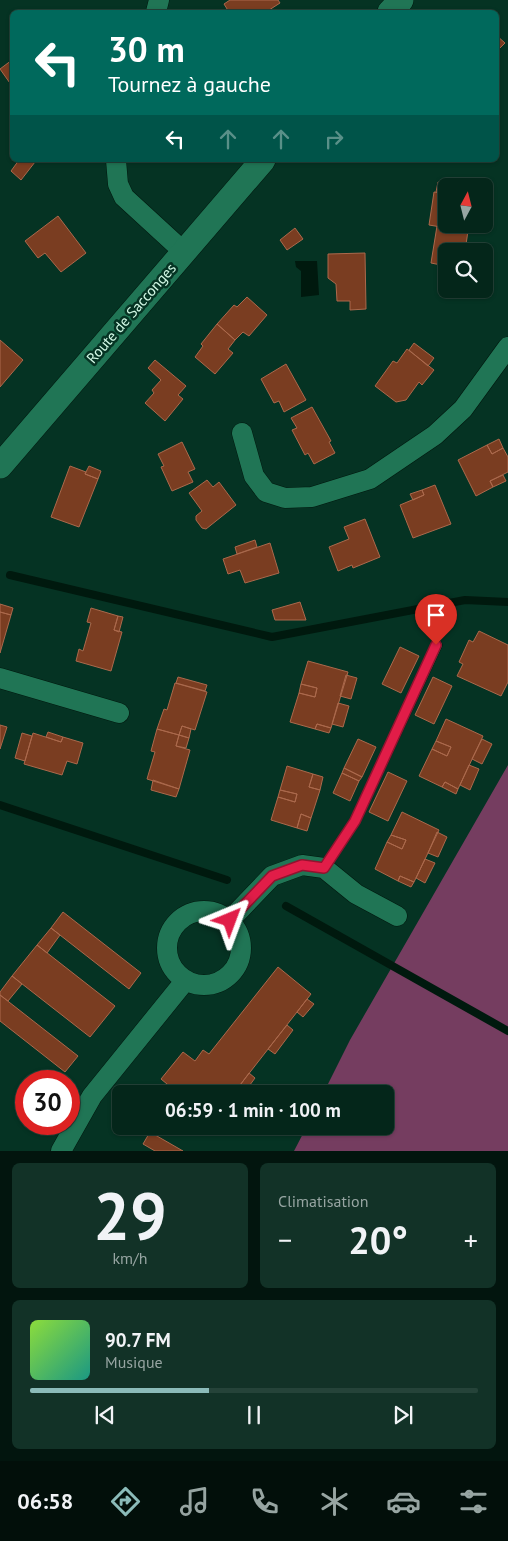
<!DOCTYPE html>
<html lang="fr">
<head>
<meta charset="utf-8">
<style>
	:root { --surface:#04261a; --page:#123227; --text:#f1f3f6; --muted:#97a5a2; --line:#254339; --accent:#8bbbb9 }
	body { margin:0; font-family:"PT Sans",sans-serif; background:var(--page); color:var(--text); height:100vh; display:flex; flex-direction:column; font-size:19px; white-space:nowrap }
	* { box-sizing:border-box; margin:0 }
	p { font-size:16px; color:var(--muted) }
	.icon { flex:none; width:28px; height:28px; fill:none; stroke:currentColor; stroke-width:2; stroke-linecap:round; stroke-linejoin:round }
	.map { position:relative; height:1151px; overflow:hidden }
	.side { display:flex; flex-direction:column; gap:12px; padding:12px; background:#02150e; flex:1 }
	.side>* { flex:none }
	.top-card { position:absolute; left:10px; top:10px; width:489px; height:152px; border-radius:8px; box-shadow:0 1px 4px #0004,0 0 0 1px var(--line); background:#00695c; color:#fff; overflow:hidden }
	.needle { width:32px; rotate:7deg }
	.tools { position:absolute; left:438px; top:178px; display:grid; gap:10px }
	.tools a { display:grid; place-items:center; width:55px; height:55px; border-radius:8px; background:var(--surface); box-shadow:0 1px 4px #0004,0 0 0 1px var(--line); font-size:25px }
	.speed { position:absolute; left:15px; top:1070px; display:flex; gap:10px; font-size:25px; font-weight:700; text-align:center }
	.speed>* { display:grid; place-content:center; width:65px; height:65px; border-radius:50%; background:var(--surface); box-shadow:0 1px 4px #0004,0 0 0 1px var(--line); line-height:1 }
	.speed .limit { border:8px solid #d22; background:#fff; color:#111 }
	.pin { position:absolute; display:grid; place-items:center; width:42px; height:42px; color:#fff; margin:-51px -21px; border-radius:50% 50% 50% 0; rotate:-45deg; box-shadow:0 0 5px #0007 }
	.pin .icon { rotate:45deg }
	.me { position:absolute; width:55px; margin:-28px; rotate:44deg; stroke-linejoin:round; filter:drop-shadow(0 0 4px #0008) }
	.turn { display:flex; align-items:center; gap:18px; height:105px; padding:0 15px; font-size:22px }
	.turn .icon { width:65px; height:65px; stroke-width:2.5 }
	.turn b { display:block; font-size:35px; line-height:42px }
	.lanes { display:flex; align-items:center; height:48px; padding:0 15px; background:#0003; justify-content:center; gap:25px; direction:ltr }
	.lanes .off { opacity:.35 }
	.big { font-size:38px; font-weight:600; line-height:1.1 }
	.side .tile { flex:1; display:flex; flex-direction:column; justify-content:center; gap:8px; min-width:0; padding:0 18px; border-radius:8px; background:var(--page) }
	.side .dial { align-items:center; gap:0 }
	.dial b { font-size:65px; line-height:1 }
	.song { display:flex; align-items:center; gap:15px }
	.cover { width:60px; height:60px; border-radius:8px; background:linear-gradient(135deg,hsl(90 70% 55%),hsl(170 70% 35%)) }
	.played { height:5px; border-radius:2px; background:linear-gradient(90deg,var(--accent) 40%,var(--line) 40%) }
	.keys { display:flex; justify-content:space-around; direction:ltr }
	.heat { display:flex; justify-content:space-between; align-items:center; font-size:28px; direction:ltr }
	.side .tiles { flex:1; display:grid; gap:12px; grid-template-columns:1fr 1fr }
	.tile:last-child { grid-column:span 2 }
	.trip { position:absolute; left:112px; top:1085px; width:282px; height:50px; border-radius:8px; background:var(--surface); box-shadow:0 1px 4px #0004,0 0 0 1px var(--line); font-weight:600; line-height:50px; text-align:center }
	.dock { display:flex; height:80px; justify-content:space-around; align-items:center; background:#020f0a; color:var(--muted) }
	.dock .icon { width:35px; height:35px }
	.dock .active { color:var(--accent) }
	.dock b { font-size:22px; color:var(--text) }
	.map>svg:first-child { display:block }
	.green { fill:#753d60 }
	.water { fill:#00190e }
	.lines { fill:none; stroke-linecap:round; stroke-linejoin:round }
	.stream { stroke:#00190e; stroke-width:8 }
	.building { fill:#7a3d21; stroke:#ab694c }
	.service-casing { stroke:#01180e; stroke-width:11 }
	.minor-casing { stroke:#01180e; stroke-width:21 }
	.tertiary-casing { stroke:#01180e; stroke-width:26 }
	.service { stroke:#207555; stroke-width:10 }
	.minor { stroke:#207555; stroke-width:20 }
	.tertiary { stroke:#207555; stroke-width:25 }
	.route-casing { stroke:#92132f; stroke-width:12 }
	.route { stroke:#e11d48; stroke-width:9 }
	.labels { text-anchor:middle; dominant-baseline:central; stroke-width:5; stroke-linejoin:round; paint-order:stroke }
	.street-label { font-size:15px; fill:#d3f9e6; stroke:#053323 }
</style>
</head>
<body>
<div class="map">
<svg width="508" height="1151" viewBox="0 0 508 1151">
	<rect width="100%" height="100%" fill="#053323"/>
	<path class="green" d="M508 765V1151H294L307 1126H386V1094H323L350 1040Z"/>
	<path class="water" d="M295 261H317L319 295 301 297V271L296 267Z"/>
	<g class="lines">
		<path class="stream" d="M10 575 272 637 465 600 508 602
			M0 805 227 880
			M286 906 508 1031"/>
	</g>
	<path class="building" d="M230 0H278L280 3 266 12H229L224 4Z
		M496 35 505 43 496 52Z
		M12 60V86L0 69Z
		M19 160H32L35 162 21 180 11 171Z
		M438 182 464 186H446V194L436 192Z
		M434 192 446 194V224H461L459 230 429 225Z
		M58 216 86 253 61 272 45 253 38 258 25 241Z
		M437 226 468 231 465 251H446V266L431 263Z
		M295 228 303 239 287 250 280 240Z
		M365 253 366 309 350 310V301H337L336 284 328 278V254Z
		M247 297 267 315 249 336 243 332 235 340 217 324 234 305 237 307Z
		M217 324 235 340 228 349 233 353 215 374 195 357 203 346 201 344Z
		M0 340 23 360 0 387Z
		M414 343 434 358 428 366 409 350Z
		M407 349 434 370 422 385 419 382 406 400 396 402 375 386 393 361 397 363Z
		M155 360 186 386 178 395 183 399 165 421 145 403 154 393 152 390 161 380 148 368Z
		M286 364 306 400 284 412 279 401 274 403 261 379Z
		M312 407 331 441 329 442 335 453 314 464 308 453 305 455 292 430 297 428 291 418Z
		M499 439 503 448 492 454 487 445Z
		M182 442 195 469 188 472 193 482 172 491 161 467 164 466 158 454Z
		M487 445 492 454 503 448 508 457V472L490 481 493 487 476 496 458 460Z
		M70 466 86 472 85 474 98 479 79 527 51 517Z
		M89 466 101 471 98 479 85 474Z
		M503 475 506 481 493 487 490 481Z
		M207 480 213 487 219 482 236 505 206 529 202 528 196 520V516L202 511 189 493Z
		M435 485 451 524 413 538 400 505 424 495 422 490Z
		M422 490 424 495 413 500 410 494Z
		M365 519 380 557 353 568 352 565 338 571 329 547 349 539 344 527Z
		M255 540 257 547 237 554 235 547Z
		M270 543 279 573 245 583 240 570 228 574 223 559Z
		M300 602 306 620H275L272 610Z
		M0 604 13 608 11 615 0 612Z
		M91 608 118 616 114 630 122 632 111 671 76 661 79 649 83 651 91 623 87 622Z
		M0 612 11 615 0 653Z
		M118 616 123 617 119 632 114 630Z
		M479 631 508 645V682L501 696 457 676 463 664 459 662 469 640 473 642Z
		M400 647 419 656 401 693 382 684Z
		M308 661 348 672 331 728 317 724 315 729 290 722 299 693 315 697 317 688 301 684Z
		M346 675 357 678 351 699 340 696Z
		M178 677 207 685 205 691 176 683Z
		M433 677 452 686 434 724 415 715Z
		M175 683 207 692 195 730 182 726 179 735 157 729 164 709 167 710Z
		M301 684 317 688 315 697 299 693Z
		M338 703 349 706 343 727 332 724Z
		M446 719 483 736 458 789 445 782 442 787 419 776 432 749 447 756 451 747 436 741Z
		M317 724 331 728 329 733 315 729Z
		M0 725 7 727 0 749Z
		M182 726 191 729 189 738 179 735Z
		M157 729 179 735 176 746 190 750 179 789 147 779 155 752 151 751Z
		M48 732 63 737 61 742 46 737Z
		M22 733 32 736 25 761 15 758Z
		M33 733 61 742 63 737 83 743 77 764 67 761 62 775 24 764Z
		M179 735 189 738 186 748 176 746Z
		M358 739 376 747 362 777 344 768Z
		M482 739 492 744 482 764 472 759Z
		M436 741 451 747 447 756 432 749Z
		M469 765 479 769 470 790 460 785Z
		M287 766 313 774 309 787 320 790 311 818 301 814 297 828 271 820 278 797 295 802 297 794 280 790Z
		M344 768 362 777 359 781 342 773Z
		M388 772 407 781 388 821 369 812Z
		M342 773 359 781 350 801 333 793Z
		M313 774 323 777 320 790 309 787Z
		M153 780 179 789 176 797 151 790Z
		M445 782 458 789 456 794 442 787Z
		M280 790 297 794 295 802 278 797Z
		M402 812 439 830 414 882 400 876 398 881 375 869 387 842 402 849 406 840 391 835Z
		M301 814 311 818 307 831 297 828Z
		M437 832 447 837 438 857 428 853Z
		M391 835 406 840 402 849 387 842Z
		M425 859 435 863 425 883 416 878Z
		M400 876 414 882 411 887 398 881Z
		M63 912 141 973 129 989 51 928Z
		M51 928 60 935 47 953 37 945Z
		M37 945 115 1006 90 1037 12 976Z
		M278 967 311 994 233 1094H179L161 1079 183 1052 195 1061 203 1050 209 1054Z
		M12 976 22 984 8 1001 0 995V992Z
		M0 995 78 1056 65 1072 0 1021Z
		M307 999 314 1004 303 1017 297 1012Z
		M287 1025 293 1030 275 1054 268 1049Z
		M249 1073 255 1078 244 1093 238 1088Z
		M150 1132 183 1151H155L143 1144Z"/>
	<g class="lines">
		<g class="service-casing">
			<path id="service" d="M324 868 355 821 437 645"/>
		</g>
		<g class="minor-casing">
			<path id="minor" d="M156 12 159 0
				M116 160 118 184 124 197 184 252
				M242 433 254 476 266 492 285 498 312 497 370 479 435 435 463 409 508 347
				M0 678 119 713
				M167 948a37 37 0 1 1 74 0a37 37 0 1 1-74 0Z
				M230 920 272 876 302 865 324 868 356 894 397 916
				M61 1151 92 1096 185 981"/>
		</g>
		<g class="tertiary-casing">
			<path id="tertiary" d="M390 12 401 0
				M0 466 263 160"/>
		</g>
		<use href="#service" class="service"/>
		<use href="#minor" class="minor"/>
		<use href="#tertiary" class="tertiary"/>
	</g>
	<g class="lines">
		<g class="route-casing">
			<path id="route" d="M230 920 272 876 302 865 324 868 355 821 436 645"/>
		</g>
		<use href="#route" class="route"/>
	</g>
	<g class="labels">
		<g class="street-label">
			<text transform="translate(131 313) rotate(-49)">Route de Sacconges</text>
		</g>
	</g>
</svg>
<div class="tools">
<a><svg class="needle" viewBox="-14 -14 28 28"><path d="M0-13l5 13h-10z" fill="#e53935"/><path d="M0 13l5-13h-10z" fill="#97a5a2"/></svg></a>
<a><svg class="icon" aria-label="search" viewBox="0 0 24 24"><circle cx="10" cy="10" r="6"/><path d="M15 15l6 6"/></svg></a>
</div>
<div class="speed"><div class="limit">30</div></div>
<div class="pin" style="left:436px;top:645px;background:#d93025"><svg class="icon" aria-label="arrive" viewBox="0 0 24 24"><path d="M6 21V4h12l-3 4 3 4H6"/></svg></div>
<svg class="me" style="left:230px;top:920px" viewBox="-20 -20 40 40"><path d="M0-17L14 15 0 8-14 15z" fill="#e11d48" stroke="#fff" stroke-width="4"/></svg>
<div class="trip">06:59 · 1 min · 100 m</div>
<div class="top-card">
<div class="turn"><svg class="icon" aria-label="left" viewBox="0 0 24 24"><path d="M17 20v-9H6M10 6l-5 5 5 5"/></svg><div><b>30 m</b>Tournez à gauche</div></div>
<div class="lanes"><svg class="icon" aria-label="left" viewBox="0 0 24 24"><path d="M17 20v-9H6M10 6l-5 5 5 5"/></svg><svg class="icon off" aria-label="ahead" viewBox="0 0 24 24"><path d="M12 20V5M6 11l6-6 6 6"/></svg><svg class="icon off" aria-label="ahead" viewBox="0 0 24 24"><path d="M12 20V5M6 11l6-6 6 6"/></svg><svg class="icon off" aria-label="right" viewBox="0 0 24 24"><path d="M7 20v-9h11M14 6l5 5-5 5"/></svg></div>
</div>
</div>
<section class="side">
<div class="tiles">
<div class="tile dial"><b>29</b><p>km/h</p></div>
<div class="tile"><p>Climatisation</p>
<div class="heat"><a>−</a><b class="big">20°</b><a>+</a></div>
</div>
<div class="tile">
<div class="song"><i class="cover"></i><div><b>90.7 FM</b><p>Musique</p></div></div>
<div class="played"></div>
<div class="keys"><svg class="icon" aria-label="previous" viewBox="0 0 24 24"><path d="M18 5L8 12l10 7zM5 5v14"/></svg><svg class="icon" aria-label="pause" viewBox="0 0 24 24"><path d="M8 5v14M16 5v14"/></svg><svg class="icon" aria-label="next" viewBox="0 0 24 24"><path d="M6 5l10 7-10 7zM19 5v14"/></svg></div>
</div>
</div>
</section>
<nav class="dock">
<b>06:58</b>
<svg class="icon active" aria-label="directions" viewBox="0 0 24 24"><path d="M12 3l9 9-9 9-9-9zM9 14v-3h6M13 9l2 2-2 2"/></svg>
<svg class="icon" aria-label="music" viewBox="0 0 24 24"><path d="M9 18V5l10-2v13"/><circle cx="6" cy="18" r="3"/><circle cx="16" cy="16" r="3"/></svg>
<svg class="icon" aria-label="phone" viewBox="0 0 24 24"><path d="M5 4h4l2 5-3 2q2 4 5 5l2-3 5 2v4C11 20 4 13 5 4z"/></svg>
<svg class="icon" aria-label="climate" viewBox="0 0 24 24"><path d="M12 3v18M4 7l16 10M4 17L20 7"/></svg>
<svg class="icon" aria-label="car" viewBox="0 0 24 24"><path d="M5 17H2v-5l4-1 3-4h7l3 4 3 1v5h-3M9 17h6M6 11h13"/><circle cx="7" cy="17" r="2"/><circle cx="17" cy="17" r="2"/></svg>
<svg class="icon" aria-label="filters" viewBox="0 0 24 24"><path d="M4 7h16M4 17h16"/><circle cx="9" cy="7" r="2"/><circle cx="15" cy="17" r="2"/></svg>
</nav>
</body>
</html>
